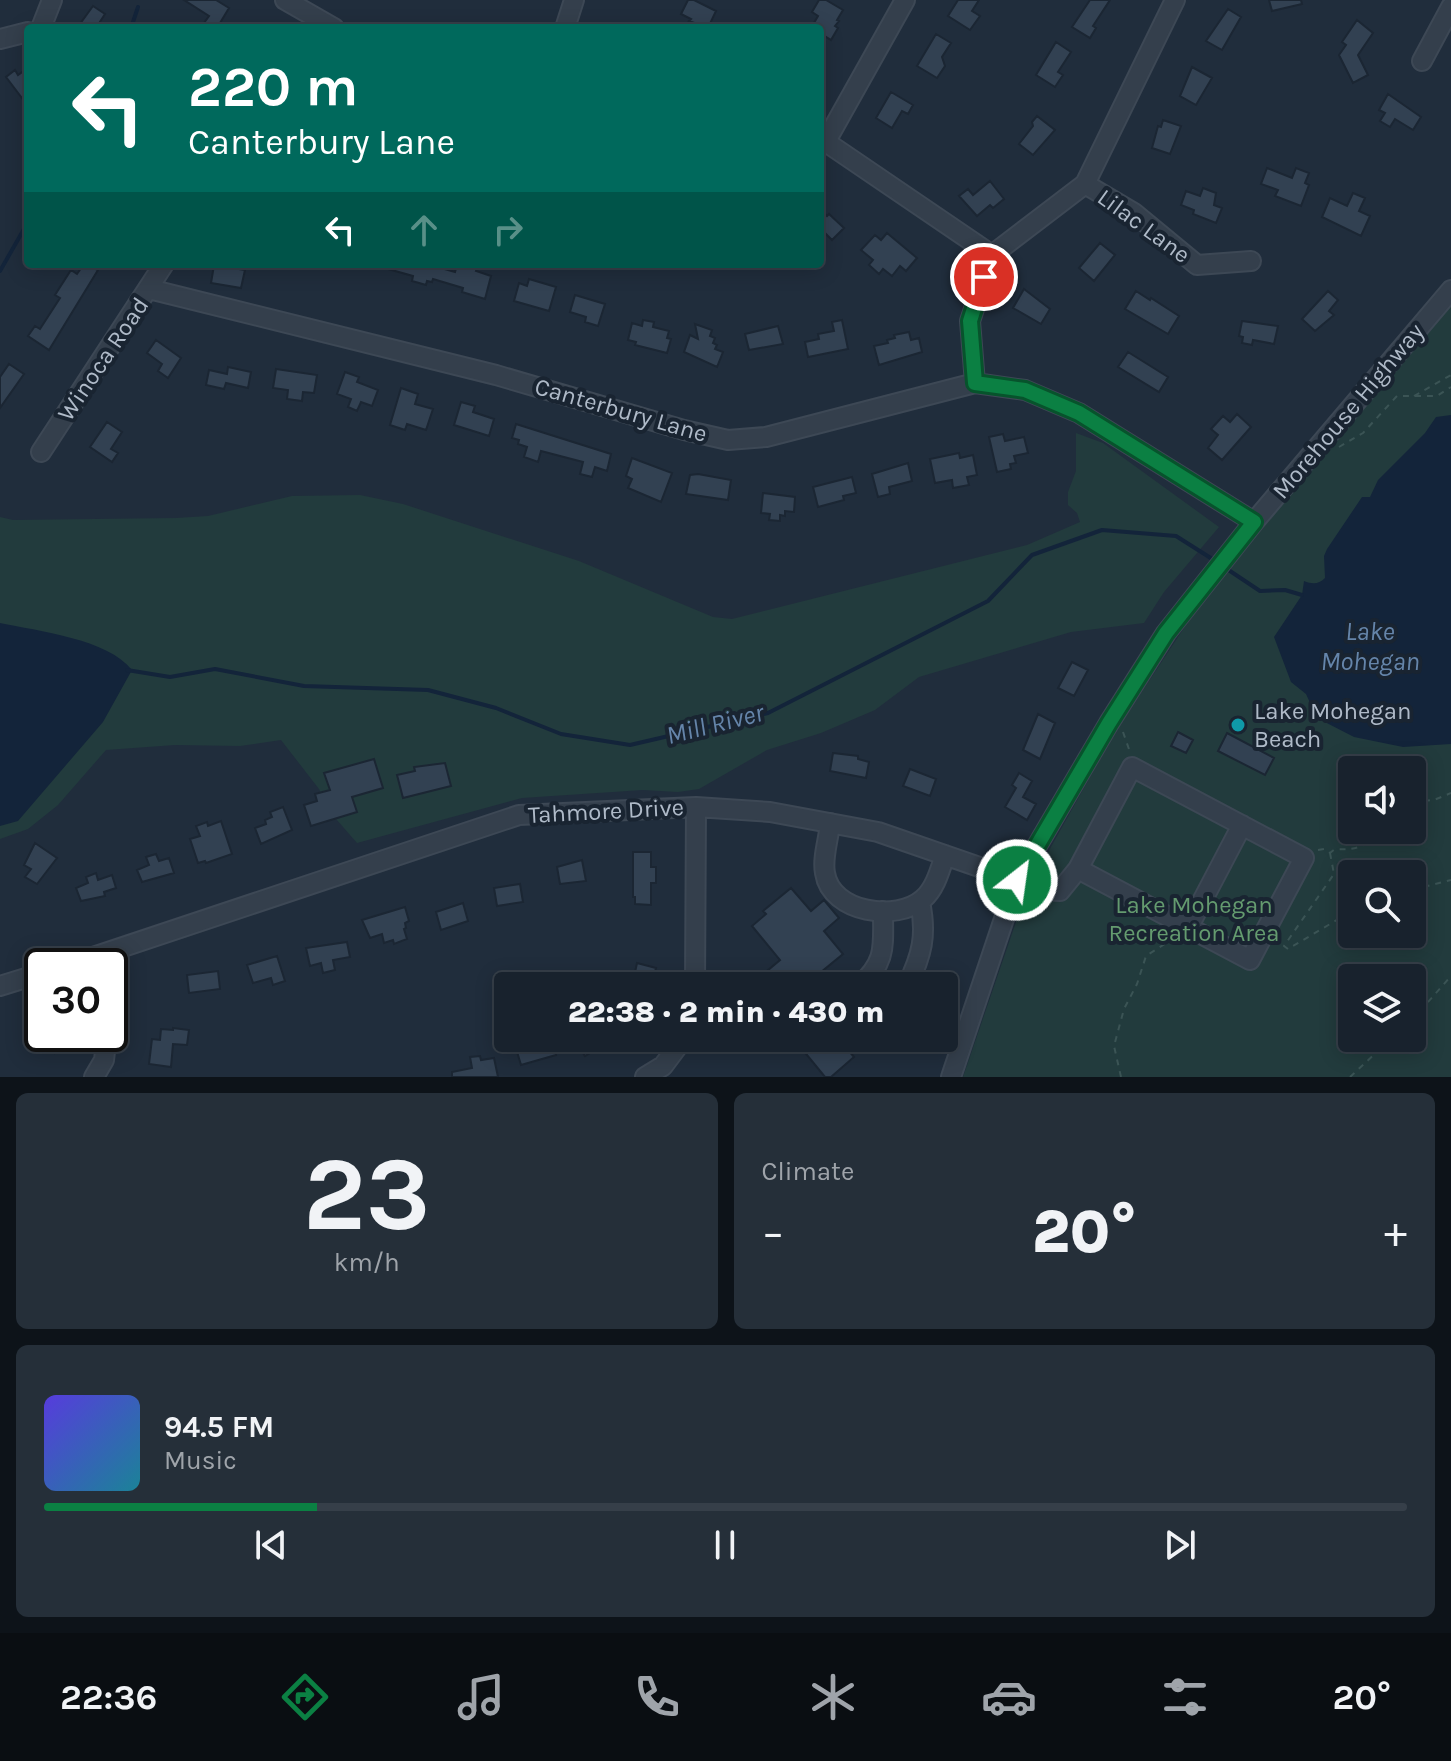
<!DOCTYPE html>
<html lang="en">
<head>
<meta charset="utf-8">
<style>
	:root { --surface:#18222d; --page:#252f39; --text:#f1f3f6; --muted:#9fa4aa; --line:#363f49; --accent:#0b8043 }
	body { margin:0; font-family:Karla,sans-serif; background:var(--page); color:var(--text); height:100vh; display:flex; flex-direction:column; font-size:30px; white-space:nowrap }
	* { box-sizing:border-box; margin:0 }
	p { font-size:26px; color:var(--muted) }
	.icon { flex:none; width:44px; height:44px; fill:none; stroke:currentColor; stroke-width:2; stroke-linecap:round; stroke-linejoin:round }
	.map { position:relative; height:1077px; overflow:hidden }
	.drawer { display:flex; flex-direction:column; gap:16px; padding:16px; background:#0d1319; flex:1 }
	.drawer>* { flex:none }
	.hud { position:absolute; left:24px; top:24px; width:800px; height:244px; border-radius:8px; box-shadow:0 4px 20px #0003,0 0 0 2px var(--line); background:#00695c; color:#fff; overflow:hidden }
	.buttons { position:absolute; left:1338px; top:756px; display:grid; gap:16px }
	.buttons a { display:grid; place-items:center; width:88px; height:88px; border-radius:8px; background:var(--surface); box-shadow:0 4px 20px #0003,0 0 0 2px var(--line); font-size:40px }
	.speed { position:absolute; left:24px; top:948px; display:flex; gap:16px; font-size:40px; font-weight:700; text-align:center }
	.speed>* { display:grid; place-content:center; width:104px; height:104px; border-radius:50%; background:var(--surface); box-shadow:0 4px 20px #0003,0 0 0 2px var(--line); line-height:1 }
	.speed .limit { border:4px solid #111; border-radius:12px; background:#fff; color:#111 }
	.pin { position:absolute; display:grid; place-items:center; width:68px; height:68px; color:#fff; margin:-34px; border:4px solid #fff; border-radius:50%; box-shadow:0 2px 8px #0007 }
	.me { position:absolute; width:88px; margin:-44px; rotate:30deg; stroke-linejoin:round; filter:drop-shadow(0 0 6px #0008) }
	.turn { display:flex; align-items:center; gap:28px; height:168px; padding:0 32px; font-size:36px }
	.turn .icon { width:104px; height:104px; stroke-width:2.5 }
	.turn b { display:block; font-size:56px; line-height:68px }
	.lanes { display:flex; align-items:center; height:76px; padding:0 32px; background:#0003; justify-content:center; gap:40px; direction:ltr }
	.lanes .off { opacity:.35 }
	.big { font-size:60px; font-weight:800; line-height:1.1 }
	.drawer .card { flex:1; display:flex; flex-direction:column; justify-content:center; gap:12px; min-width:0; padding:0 28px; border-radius:12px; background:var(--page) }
	.drawer .dial { align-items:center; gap:0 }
	.dial b { font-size:104px; line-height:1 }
	.song { display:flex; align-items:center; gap:24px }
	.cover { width:96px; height:96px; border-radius:12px; background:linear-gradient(135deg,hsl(250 70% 55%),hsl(190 70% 35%)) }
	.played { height:8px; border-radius:4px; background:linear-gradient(90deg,var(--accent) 20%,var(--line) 20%) }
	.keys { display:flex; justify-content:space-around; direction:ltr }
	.heat { display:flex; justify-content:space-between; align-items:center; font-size:44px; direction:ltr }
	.drawer .tiles { flex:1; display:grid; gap:16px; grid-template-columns:1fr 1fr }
	.card:last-child { grid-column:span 2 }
	.trip { position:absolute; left:494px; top:972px; width:464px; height:80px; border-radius:8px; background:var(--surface); box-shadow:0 4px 20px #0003,0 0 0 2px var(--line); font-weight:800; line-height:80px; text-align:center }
	.dock { display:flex; height:128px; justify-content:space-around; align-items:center; background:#0a0e12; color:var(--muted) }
	.dock .icon { width:56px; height:56px }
	.dock .active { color:var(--accent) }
	.dock b { font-size:36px; color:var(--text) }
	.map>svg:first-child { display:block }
	.green { fill:#223b3d; fill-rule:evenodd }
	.water { fill:#13243a }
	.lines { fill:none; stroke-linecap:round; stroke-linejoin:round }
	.stream { stroke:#13243a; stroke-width:4 }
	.building { fill:#324152; stroke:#1b2633; stroke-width:2 }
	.minor-casing { stroke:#3d4855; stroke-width:22 }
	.path { stroke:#3b5455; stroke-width:2; stroke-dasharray:6 6; stroke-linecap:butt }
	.minor { stroke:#343f4c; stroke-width:18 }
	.route-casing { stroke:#07532c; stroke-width:20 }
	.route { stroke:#0b8043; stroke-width:14 }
	.culture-dot { fill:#0f9aa8; stroke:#192431; stroke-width:3 }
	.labels { text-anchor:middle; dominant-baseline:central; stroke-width:8; stroke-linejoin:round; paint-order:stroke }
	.street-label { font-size:24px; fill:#afbac8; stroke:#192431 }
	.poi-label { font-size:24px; fill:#afbac8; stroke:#192431; text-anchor:start }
	.park-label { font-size:24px; fill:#649b6f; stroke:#192431 }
	.water-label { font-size:26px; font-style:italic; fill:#6585aa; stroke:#192431 }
</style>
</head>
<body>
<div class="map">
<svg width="1451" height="1077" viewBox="0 0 1451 1077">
	<rect width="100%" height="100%" fill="#202d3c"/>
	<path class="green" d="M1451 304V1077H963L1027 890 1114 734 1209 590 1358 410ZM1352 770H1412V830H1352ZM1352 874H1412V934H1352ZM1352 978H1412V1038H1352Z
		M1076 433 1103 443 1219 527 1164 592 1144 623 1071 632 919 677 875 710 821 733 767 750 699 789 678 792 643 790 522 798 357 843 330 812 319 789 281 740 240 746 175 745 106 750 58 805 28 829 0 839V517L13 520 176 518 208 516 292 496 360 495 403 504 579 561 713 617 732 619 1027 545 1080 522 1077 513 1068 505V492L1076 471Z"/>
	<path class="water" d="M1451 415V744L1403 747 1354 737 1317 718 1306 694 1291 682 1274 637 1302 595 1304 581C1312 584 1318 585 1325 578L1324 556 1327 549 1362 497H1370L1378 480 1425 433 1436 417Z
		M0 623C38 631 108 639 132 670L103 722 18 821 0 826Z"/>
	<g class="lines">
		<path class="stream" d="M131 28 138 7
			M0 271 28 222
			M1224 567 1260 591 1285 590 1302 595
			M127 670 170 677 215 669 304 686 428 690 496 708 561 734 630 745 768 713 988 601 1032 555 1102 530 1176 536 1217 562"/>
	</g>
	<path class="building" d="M184 0H216L229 8 217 28H213L204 23 209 16Z
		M688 0H694L716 11 708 28 689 21 691 19 681 14Z
		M819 0H826L843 10 837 20 839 21 835 26 838 28 831 40 820 33V28H811L818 16 812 12Z
		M958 0H979L972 11 980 16 970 30 948 16Z
		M1090 0H1110L1093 26 1096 28 1090 38 1072 27Z
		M1269 0H1301L1302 4 1272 11Z
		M93 6 105 14 96 28H77Z
		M1228 9 1241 17 1222 50 1206 41Z
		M1357 20 1373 33 1358 55 1368 75 1353 83 1339 55 1346 45 1342 42Z
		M936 34 951 43 942 57 945 66 937 78 917 66Z
		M1056 42 1071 52 1058 72 1063 75 1055 87 1036 75Z
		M1192 67 1212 78 1196 105 1180 96Z
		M28 68V106L6 77 15 70 18 75Z
		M891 92 913 105 908 114 902 111 892 128 876 118Z
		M1388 94 1421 117 1413 130 1395 119 1390 127 1380 121 1385 113 1379 110Z
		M1037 116 1055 130 1033 155 1019 144 1033 126 1032 122Z
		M1163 120 1181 126 1170 154 1152 148 1158 126 1161 127Z
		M1267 168 1292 178 1296 168 1309 173 1305 183 1309 185 1301 206 1275 196 1278 190 1261 184Z
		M990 181 1004 199 993 208 990 205 977 216 959 196 968 189 973 195Z
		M1203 188 1216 193 1214 205 1222 208 1216 223 1193 214 1194 210 1181 205 1186 191 1200 196Z
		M1353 193 1365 198 1359 211 1370 216 1361 236 1322 217 1330 198 1347 206Z
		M820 209 827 216 829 214 844 228 832 240 820 228Z
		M887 233 917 258 906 271 900 266 892 276 883 269 879 274 869 265 873 260 861 250 875 235 881 240Z
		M1100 243 1115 255 1094 281 1079 268Z
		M84 264 98 270 49 350 28 336 35 326 40 329 60 298 55 295 71 270 77 274Z
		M382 264H427L455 272 457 265 464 267 465 264H472L478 266 476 271 491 276 485 299 462 292 463 288 433 279 432 282 427 281 426 285 412 281 413 276 381 267Z
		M214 265 245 270 241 288 211 283Z
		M529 279 556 287 549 311 514 301 519 283 527 286Z
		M1024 289 1050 309 1041 324 1013 308Z
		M1136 291 1150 300 1151 298 1179 316 1168 334 1125 309Z
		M1328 291 1338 300 1329 311 1334 315 1315 331 1302 319Z
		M575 295 605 304 598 326 585 322 586 317 570 312Z
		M643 320 654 322 653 327 669 331 667 338 671 339 667 353 635 345 636 342 628 340 632 323 642 326Z
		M842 320 848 349 808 357 805 342 819 339 818 334 834 331 832 322Z
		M1242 321 1278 326 1274 344 1253 340 1252 345 1242 343 1243 337 1239 336Z
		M695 324 712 330 710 336 715 338 713 343 717 345 715 349 723 352 717 367 684 352 690 335 698 339Z
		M778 326 783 344 749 350 745 334Z
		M909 332 911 340 919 338 922 352 879 365 874 346 888 343 887 340 895 338 894 335Z
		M156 340 181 358 168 378 158 371 162 364 147 353Z
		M1128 352 1168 377 1159 392 1118 367Z
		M9 364 24 374 0 408V377Z
		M228 367 251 372 248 388 226 383 224 389 206 385 209 370 227 374Z
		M276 369 317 375 314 393 303 392 302 401 287 399 288 390 273 388Z
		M345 372 359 377 357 382 378 390 372 406 361 402 357 411 348 407 351 399 337 394Z
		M401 388 418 394 415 404 433 409 426 430 407 424 405 430 390 425Z
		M461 402 475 406 473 412 494 419 489 436 454 425Z
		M1237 414 1251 427 1222 460 1208 448 1218 435 1211 429 1223 416 1230 422Z
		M107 422 122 432 111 449 118 453 112 462 90 447Z
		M516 424 611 454 607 471 595 467 592 477 580 474 583 462 541 451 538 462 524 457 527 447 518 444 519 440 512 438Z
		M1003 434 1005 441 1024 437 1028 453 1014 456 1016 463 1010 464 1011 469 997 472 989 437Z
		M959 453 960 458 973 455 977 475 967 477 969 485 953 488 952 480 935 483 930 459Z
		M632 458 672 473 661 502 628 488 632 479 626 476Z
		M908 463 912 481 889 487 890 494 878 497 872 474Z
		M698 474 731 480 728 500 686 494 690 475Z
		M852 477 856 493 843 496 844 500 818 507 813 487Z
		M763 493 795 497 794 512 785 511V516L780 515V521L769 520 770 514 761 513Z
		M1072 662 1088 670 1074 696 1058 688Z
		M1038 714 1055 723 1040 759 1023 750Z
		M1178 732 1193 740 1186 753 1171 746Z
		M1227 733 1274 758 1265 775 1218 751Z
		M833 753 858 756V759L869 762 866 778 830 771Z
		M374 759 383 788 352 797 357 812 311 826 304 805 317 801 315 794 330 790 324 773Z
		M445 763 451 786 403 798 397 775 415 771 414 767Z
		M910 769 936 779 930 796 903 786Z
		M1019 773 1032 781 1023 797 1036 804 1027 820 1005 807 1016 788 1012 785Z
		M283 807 292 830 261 844 255 828 266 824 265 820 272 817 270 812Z
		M221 821 232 854 206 863 205 861 198 863 190 839 200 836 196 826 207 822 208 826Z
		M35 843 57 858 37 884 25 877 31 869 24 865Z
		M633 852H651V867H656V883H651V905L635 904V897H633Z
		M156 854 159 861 169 858 174 873 142 882 137 870 149 865 146 857Z
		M582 860 586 881 560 884 557 867Z
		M96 873 98 880 112 875 116 888 104 892 105 896 81 901 76 888 88 883 86 877Z
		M520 884 523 902 497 906 494 888Z
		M791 888 811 911 824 900 839 918 824 931 843 954 804 986H749L780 960 752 926 766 914 763 911Z
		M463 903 468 921 441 930 436 912Z
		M405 907 409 921 405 923 406 928 404 929 407 939 394 944 393 940 384 943 382 934 370 938 362 920Z
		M347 942 350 957 333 960 335 970 323 973 321 963 310 966 306 948Z
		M277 956 285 981 273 985 271 978 253 983 247 965Z
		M637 963 656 968 651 986H632Z
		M218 971 220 989 189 993 187 975Z
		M173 1028 189 1030 187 1045 173 1044 171 1067 149 1064 152 1039 160 1040 161 1029 173 1030Z
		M40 1034H58L54 1053 37 1049Z
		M540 1038H552L556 1055 521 1065 515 1045Z
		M574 1038H614L585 1056Z
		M793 1038H838L854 1057 831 1077H825Z
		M480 1056 481 1060 494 1058 498 1077H452V1072L472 1068 470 1057Z"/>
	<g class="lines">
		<g class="minor-casing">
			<path id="minor" d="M285 0 334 28
				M41 28 52 0
				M565 28 574 0
				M0 39 28 32
				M1422 61 1451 7
				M820 138 992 255
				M826 141 905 0
				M1085 184 1134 213 1197 265 1251 261
				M149 289 496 375 684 430 728 440 766 437 975 383 1025 390 1079 413 1254 522
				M975 383 970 321 992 255 1085 184 1175 0
				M41 452 164 264
				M830 823C829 838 822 858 825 873 831 913 897 922 923 899 935 889 940 870 945 855
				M1188 928 1242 825
				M66 966 519 815 696 807 770 812 878 832 1017 880 1036 890 1060 891 1078 869 1132 767 1304 858 1250 960 1078 869
				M0 986 42 973
				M695 986 696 807
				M859 986C887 962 883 946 883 911
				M907 986C922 955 927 935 920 902
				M110 1010V1011
				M94 1077 104 1060 107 1034
				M645 1077 663 1066 684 1038
				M951 1077 1017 880 1109 723 1166 633 1254 522 1451 290"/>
		</g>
		<path class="path" d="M1414 396 1451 375
			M1339 447 1363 433 1397 396H1437L1451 387
			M1123 732 1130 752
			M1412 802 1434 800 1451 793
			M1318 850 1324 849 1330 853 1335 849C1355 850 1367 848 1377 830
			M1330 853 1334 874 1284 946 1288 949 1352 911
			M1412 890 1451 880
			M1412 1020 1451 976
			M1121 1077 1114 1046 1124 1009 1137 984 1146 956 1174 938
			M1350 1077 1392 1038"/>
		<use href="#minor" class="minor"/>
	</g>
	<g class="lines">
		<g class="route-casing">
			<path id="route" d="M984 277 970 321 975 383 1025 390 1079 413 1254 522 1166 633 1109 723 1017 880"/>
		</g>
		<use href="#route" class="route"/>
	</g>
	<circle class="culture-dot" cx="1238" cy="725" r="8"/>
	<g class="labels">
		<g class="street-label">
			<text transform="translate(1144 226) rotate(36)">Lilac Lane</text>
			<text transform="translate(103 359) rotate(-56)">Winoca Road</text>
			<text transform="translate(621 410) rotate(16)">Canterbury Lane</text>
			<text transform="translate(1348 411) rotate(-50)">Morehouse Highway</text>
			<text transform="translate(606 811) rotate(-3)">Tahmore Drive</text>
		</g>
		<g class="poi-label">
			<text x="1254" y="711">Lake Mohegan<tspan x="1254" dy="28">Beach</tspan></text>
		</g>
		<g class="park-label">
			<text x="1194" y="905">Lake Mohegan<tspan x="1194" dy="28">Recreation Area</tspan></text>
		</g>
		<g class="water-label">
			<text x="1370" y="631">Lake<tspan x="1370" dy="30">Mohegan</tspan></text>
			<text transform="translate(715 724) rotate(-14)">Mill River</text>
		</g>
	</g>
</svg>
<div class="buttons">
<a><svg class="icon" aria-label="sound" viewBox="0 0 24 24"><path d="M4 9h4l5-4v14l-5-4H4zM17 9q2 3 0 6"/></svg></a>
<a><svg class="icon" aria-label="search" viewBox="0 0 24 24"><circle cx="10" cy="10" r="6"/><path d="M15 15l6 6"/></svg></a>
<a><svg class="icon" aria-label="layers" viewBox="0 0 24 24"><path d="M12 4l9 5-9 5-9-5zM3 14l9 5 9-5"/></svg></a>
</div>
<div class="speed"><div class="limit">30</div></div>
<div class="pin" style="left:984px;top:277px;background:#d93025"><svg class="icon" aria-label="arrive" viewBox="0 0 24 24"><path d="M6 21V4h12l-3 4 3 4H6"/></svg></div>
<svg class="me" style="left:1017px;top:880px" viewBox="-20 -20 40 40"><circle r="17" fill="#0b8043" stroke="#fff" stroke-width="3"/><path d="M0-11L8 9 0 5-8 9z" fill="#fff"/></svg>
<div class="trip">22:38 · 2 min · 430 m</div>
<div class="hud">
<div class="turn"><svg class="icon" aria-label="left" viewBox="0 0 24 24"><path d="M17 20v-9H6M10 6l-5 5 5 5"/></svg><div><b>220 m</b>Canterbury Lane</div></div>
<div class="lanes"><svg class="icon" aria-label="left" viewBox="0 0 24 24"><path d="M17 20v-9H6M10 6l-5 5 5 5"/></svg><svg class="icon off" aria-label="ahead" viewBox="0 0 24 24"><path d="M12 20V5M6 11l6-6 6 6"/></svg><svg class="icon off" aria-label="right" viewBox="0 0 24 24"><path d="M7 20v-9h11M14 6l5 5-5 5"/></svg></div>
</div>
</div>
<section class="drawer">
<div class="tiles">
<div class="card dial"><b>23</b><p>km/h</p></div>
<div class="card"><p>Climate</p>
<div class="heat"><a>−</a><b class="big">20°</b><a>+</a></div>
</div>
<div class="card">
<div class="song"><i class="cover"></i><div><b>94.5 FM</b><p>Music</p></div></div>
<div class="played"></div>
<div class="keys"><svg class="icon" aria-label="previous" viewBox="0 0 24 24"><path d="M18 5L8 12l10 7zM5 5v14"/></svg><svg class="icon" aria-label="pause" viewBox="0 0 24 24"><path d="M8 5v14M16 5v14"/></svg><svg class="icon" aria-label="next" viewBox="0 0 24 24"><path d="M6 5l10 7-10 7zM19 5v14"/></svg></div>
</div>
</div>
</section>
<nav class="dock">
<b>22:36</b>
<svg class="icon active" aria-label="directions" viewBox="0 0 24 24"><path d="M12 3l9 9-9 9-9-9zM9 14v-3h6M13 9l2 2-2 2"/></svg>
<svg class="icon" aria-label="music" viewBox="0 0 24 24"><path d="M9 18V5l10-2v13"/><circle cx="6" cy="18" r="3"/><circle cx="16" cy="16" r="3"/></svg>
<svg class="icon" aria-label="phone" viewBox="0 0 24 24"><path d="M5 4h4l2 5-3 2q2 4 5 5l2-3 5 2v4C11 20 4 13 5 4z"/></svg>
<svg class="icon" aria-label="climate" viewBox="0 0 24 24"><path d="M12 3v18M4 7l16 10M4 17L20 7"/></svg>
<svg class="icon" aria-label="car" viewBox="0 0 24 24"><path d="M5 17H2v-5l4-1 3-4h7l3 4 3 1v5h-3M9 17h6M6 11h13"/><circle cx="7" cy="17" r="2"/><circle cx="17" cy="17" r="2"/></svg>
<svg class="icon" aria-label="filters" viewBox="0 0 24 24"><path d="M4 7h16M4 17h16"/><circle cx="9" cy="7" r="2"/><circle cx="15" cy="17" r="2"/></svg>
<b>20°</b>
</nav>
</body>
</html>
